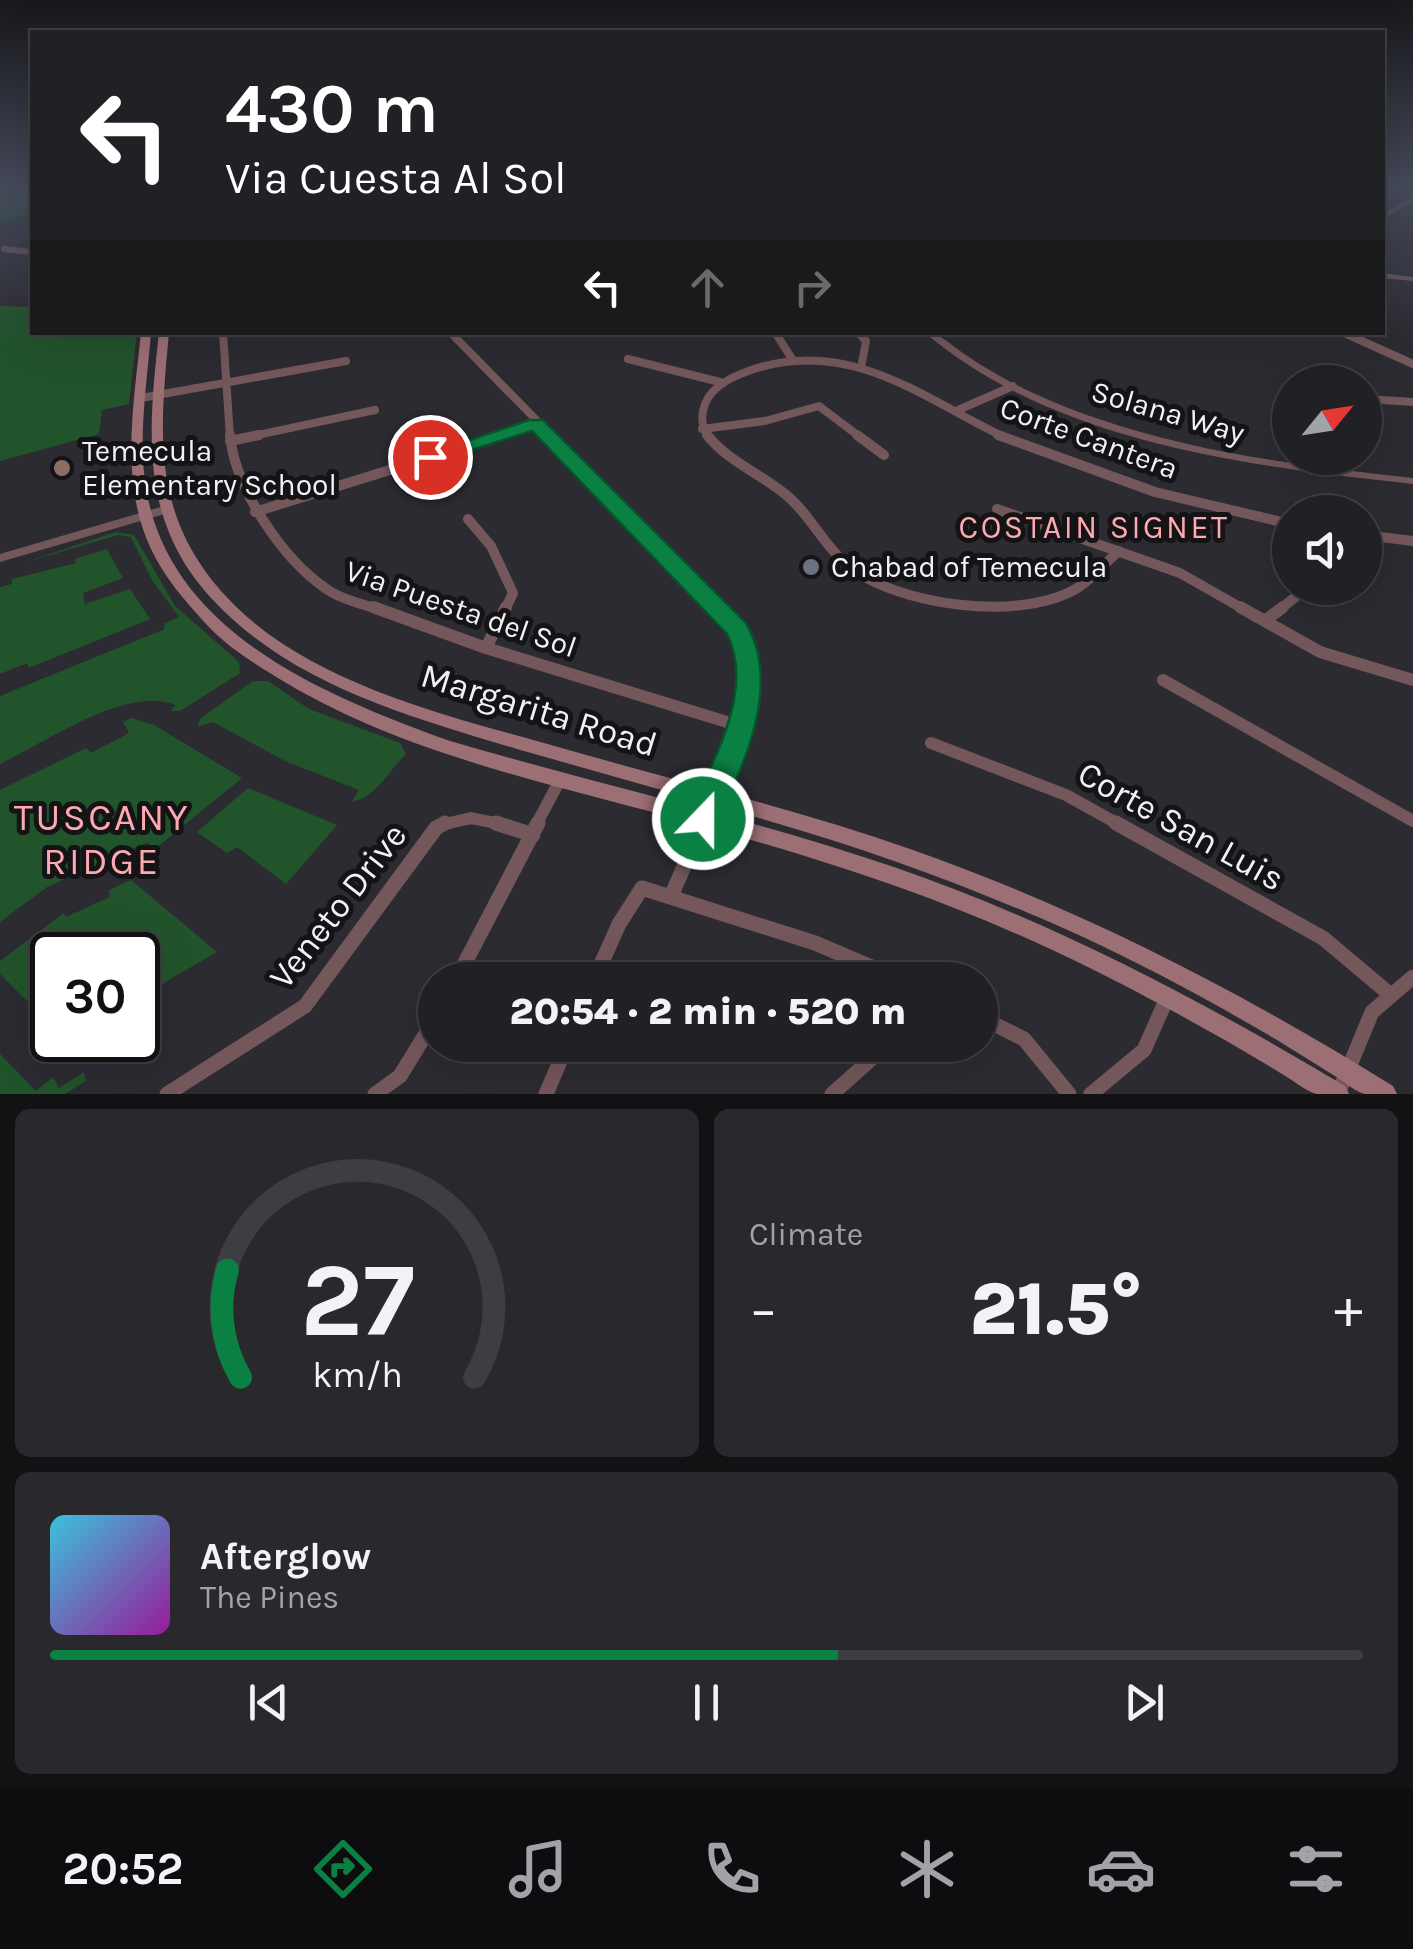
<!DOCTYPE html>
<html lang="en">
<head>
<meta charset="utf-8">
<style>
	:root { --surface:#212025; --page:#29282d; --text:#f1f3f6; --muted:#a2a3a7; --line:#3e3e42; --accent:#0b8043 }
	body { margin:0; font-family:Karla,sans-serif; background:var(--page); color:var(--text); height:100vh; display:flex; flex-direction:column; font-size:38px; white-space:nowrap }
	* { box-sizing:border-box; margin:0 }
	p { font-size:32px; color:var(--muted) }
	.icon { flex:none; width:55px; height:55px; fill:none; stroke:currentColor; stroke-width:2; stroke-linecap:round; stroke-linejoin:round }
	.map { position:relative; height:1094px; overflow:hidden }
	.drawer { display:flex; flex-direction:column; gap:15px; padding:15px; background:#121214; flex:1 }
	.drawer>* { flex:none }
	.top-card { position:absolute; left:30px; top:30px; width:1355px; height:305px; border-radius:0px; box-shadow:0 10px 40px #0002,0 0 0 2px var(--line); background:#202124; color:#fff; overflow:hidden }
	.needle { width:65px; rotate:60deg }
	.controls { position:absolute; left:1272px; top:365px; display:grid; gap:20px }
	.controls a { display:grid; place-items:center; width:110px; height:110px; border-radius:50%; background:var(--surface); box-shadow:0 10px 40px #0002,0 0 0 2px var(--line); font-size:50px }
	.speed { position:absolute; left:30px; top:932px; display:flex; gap:20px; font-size:50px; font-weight:700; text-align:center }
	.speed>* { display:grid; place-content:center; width:130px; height:130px; border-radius:50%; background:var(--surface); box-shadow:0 10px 40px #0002,0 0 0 2px var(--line); line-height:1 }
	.speed .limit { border:5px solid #111; border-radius:15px; background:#fff; color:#111 }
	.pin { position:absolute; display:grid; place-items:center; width:85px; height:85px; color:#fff; margin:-42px; border:5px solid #fff; border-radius:50%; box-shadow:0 2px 10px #0007 }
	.me { position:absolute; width:110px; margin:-55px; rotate:22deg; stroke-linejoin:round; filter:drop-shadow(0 0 8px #0008) }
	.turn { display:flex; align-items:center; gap:35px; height:210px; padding:0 30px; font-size:45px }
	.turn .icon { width:130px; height:130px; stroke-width:2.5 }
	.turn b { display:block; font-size:70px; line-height:85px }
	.lanes { display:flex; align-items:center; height:95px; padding:0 30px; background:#0003; justify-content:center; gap:50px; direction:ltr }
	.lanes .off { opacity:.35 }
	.big { font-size:75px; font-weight:800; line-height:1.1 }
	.drawer .card { flex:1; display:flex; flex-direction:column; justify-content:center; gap:15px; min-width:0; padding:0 35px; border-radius:15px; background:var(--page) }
	.drawer .dial { align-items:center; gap:0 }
	.dial svg { height:260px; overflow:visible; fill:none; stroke:var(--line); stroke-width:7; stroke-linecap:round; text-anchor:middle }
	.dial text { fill:var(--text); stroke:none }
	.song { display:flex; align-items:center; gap:30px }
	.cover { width:120px; height:120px; border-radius:15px; background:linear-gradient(135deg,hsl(190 70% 55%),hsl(300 70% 35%)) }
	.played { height:10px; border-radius:5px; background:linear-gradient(90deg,var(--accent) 60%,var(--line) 60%) }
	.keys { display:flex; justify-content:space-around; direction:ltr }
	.heat { display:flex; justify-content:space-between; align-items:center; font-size:55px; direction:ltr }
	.drawer .tiles { flex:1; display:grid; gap:15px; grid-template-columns:1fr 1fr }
	.card:last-child { grid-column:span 2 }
	.trip { position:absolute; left:418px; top:962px; width:580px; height:100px; border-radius:50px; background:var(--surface); box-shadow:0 10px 40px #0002,0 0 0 2px var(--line); font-weight:800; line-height:100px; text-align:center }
	.menu { display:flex; height:160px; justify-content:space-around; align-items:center; background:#0d0d0f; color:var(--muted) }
	.menu .icon { width:70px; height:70px }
	.menu .active { color:var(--accent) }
	.menu b { font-size:45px; color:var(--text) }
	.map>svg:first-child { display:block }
	.green { fill:#22542c }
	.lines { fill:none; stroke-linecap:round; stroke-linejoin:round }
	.minor-far4 { stroke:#74575b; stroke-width:6 }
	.minor-far3 { stroke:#74575b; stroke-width:8 }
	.minor-far2 { stroke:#74575b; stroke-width:10 }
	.minor-far1 { stroke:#74575b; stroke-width:12 }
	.minor { stroke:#74575b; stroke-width:15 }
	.tertiary { fill:#74575b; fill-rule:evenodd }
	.secondary { fill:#9c6f75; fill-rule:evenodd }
	.route { fill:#0b8043; stroke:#07532c; stroke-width:2.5 }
	.education-dot { fill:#8d6e63; stroke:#141416; stroke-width:4 }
	.worship-dot { fill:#6b7280; stroke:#141416; stroke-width:4 }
	.labels { text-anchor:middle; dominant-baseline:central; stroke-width:10; stroke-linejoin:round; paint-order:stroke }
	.street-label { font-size:30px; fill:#f2f1f5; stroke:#141416 }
	.poi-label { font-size:30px; fill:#f2f1f5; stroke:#141416; text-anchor:start }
	.neighbourhood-label { font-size:32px; letter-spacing:2.5px; fill:#fea9b1; stroke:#141416 }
	.near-street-label { font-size:35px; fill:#f2f1f5; stroke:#141416 }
	.near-neighbourhood-label { font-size:38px; letter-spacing:2.5px; fill:#fea9b1; stroke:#141416 }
</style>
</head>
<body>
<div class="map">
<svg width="1413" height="1094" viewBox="0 0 1413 1094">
	<rect width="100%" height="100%" fill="#2c2b31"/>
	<path class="green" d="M0 188 32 189V213L0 222Z
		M0 306 32 307V332L137 333 129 404 102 410 99 434 0 461Z
		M116 532 134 535 175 606 239 662 240 673 180 711H171L175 705C127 685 45 743 0 764V696L165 629 164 624 179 617 152 580 131 537 118 535 26 562Z
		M107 549 123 578 83 593 85 604 130 589 150 619 29 668 27 663 0 674V587L12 584V579L76 563 75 559Z
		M253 681H268L309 709 400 743 406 754C390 769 373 801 352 801L359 790 285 761 213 722 197 727 201 718Z
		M131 718 154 725 242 778 161 844 151 849 148 842 47 887 0 922V790L86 748 91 753 129 733 123 722Z
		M248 788 337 825 286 884 237 847 227 853 197 832Z
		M131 880 217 952 138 998V955H52V1026L0 974V961L64 913 66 917 110 897 109 890Z
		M0 1054 36 1091 53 1077 59 1088 84 1072 86 1081 65 1094H0Z"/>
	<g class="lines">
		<path class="minor-far4" d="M4 249 32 252"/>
		<path class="minor-far3" d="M223 332 230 437
			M450 332 553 437
			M775 332 792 359
			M858 332 866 341 862 363
			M1342 332 1413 364
			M628 359 720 382
			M141 398 346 361
			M1365 399 1413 402
			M1279 401 1290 399
			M956 411 1013 386
			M702 429 765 421 819 406 860 437
			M248 437 375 410
			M494 437 536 424
			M709 437C699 425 701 408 710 395 722 380 740 374 757 368 852 339 923 398 1004 437"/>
		<path class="minor-far2" d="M230 435C235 489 283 560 328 590 342 600 364 604 380 610
			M550 435 720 610
			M707 435C729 462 758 472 785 494 809 513 823 544 846 564 895 606 1023 623 1079 587 1093 578 1106 562 1119 551
			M857 435 884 455
			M998 435 1155 492 1290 524
			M230 441 259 435
			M997 509 1180 573 1245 610
			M255 512 502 435
			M468 519 491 546 513 593 505 610
			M1365 535 1413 541
			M1279 610 1303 591"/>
		<path class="minor-far1" d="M373 607 486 648 740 726
			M1240 607 1320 652 1413 680
			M1266 620 1283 607
			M486 648 506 607
			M1163 680 1413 821
			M931 743 1066 795 1120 825
			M441 825 471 818 504 825
			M536 825 560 780
			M702 825C722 781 764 693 746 645 741 630 728 618 718 607"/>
		<path class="minor" d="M496 823 533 835
			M1116 823 1323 938 1386 991
			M672 894 703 823
			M456 980 538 823
			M594 980 619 924 642 888 815 943 902 980
			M980 1017 1024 1039 1069 1094
			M668 1045 675 1048
			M167 1094 305 1006 436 828 445 823
			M375 1094 400 1076 435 1019
			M546 1094 567 1045
			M832 1094 887 1045
			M1091 1094 1144 1050 1168 996
			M1338 1094 1372 1012 1413 977"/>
		<path class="tertiary" d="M1413 196V201L1382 220V214Z
			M1382 273 1413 277V281L1382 278Z
			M924 332C939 332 950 344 963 353 1004 382 1052 403 1099 419 1200 454 1307 466 1413 478V484C1248 466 1056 444 924 332Z
			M164 506 168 507 170 510 168 513 0 562V554Z"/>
		<path class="secondary" d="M141 332H151C147 385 137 441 147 494 174 635 327 696 447 740 596 784 747 817 894 867 1053 922 1201 1000 1345 1086L1349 1094C1339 1094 1327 1094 1317 1094 1308 1092 1298 1084 1290 1079 1268 1065 1245 1052 1223 1039 1161 1004 1099 971 1035 942 925 892 811 856 695 824 558 785 412 757 288 684 260 667 229 649 206 624 185 601 164 577 151 549 119 481 134 404 141 332Z
			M159 332H169C160 431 151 511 221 591 303 684 450 716 565 749 680 782 797 809 910 849 1081 909 1240 991 1393 1086L1397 1094C1387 1094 1374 1094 1365 1094 1356 1092 1346 1083 1338 1078 1318 1065 1297 1053 1277 1040 1214 1003 1148 967 1081 936 979 890 876 852 769 821 685 796 601 773 517 749 410 717 293 685 214 601 139 522 148 433 159 332Z"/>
	</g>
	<linearGradient id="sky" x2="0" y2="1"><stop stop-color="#18181b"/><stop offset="0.55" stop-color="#454a5a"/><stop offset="1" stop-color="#454a5a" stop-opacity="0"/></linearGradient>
	<rect width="1413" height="341" fill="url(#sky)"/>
	<path class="route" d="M529 420H543L746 623C783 686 743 767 714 828L703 832 692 828 688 819C710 764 756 692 727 634L532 431 430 463 420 457Z"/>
	<circle class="education-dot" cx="62" cy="468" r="10"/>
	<circle class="worship-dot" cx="811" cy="567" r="10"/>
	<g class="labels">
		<g class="street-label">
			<text transform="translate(1168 412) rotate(16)">Solana Way</text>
			<text transform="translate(1089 438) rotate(20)">Corte Cantera</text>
			<text transform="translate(461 609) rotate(19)">Via Puesta del Sol</text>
		</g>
		<g class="poi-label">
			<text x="82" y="451">Temecula<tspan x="82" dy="34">Elementary School</tspan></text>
			<text x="831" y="567">Chabad of Temecula</text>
		</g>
		<g class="neighbourhood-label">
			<text x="1094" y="527">COSTAIN SIGNET</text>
		</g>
		<g class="near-street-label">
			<text transform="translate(539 710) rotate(17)">Margarita Road</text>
			<text transform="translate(1181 826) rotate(29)">Corte San Luis</text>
			<text transform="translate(338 906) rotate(-52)">Veneto Drive</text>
		</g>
		<g class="near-neighbourhood-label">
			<text x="102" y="817">TUSCANY<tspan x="102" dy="44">RIDGE</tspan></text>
		</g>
	</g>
</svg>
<div class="controls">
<a><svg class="needle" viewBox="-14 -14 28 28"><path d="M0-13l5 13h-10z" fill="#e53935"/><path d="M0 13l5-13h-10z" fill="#a2a3a7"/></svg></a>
<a><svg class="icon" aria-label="sound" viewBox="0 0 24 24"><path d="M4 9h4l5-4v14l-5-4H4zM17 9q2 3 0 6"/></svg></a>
</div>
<div class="speed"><div class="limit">30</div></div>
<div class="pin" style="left:430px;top:457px;background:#d93025"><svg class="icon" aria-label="arrive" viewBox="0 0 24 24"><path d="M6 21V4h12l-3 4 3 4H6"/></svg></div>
<svg class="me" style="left:703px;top:819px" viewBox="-20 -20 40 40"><circle r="17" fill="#0b8043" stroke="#fff" stroke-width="3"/><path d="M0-11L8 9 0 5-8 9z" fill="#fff"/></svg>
<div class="trip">20:54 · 2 min · 520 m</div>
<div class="top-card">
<div class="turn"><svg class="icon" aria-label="left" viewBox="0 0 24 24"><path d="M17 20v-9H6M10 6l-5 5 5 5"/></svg><div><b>430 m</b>Via Cuesta Al Sol</div></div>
<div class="lanes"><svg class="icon" aria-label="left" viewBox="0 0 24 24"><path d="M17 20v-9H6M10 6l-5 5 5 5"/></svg><svg class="icon off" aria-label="ahead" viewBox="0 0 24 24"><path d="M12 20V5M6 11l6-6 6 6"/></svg><svg class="icon off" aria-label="right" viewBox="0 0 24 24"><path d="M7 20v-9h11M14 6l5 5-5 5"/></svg></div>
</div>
</div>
<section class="drawer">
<div class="tiles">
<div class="card dial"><svg viewBox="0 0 100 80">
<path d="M14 69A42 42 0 1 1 86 69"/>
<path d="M14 69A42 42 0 0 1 10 36" stroke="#0b8043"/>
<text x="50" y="56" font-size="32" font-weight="700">27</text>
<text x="50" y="72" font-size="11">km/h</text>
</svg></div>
<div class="card"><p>Climate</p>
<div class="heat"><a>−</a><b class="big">21.5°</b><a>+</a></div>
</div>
<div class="card">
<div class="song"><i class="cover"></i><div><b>Afterglow</b><p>The Pines</p></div></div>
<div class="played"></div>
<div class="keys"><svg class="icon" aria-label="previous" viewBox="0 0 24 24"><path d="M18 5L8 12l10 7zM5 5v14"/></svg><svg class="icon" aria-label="pause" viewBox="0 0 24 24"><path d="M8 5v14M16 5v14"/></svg><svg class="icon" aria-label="next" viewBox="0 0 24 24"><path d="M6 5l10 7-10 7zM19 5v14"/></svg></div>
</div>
</div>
</section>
<nav class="menu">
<b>20:52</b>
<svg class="icon active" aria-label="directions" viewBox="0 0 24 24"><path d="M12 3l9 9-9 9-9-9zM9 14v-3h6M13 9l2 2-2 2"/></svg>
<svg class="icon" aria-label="music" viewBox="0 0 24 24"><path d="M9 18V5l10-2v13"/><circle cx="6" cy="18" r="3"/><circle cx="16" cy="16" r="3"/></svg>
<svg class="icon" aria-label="phone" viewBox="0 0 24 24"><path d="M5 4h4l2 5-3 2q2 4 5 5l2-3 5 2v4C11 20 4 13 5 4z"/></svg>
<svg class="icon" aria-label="climate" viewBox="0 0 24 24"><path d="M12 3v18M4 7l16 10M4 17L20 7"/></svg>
<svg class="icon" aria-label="car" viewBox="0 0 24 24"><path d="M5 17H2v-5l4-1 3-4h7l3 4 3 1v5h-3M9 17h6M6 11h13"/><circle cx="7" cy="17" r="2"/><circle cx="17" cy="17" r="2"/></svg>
<svg class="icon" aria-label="filters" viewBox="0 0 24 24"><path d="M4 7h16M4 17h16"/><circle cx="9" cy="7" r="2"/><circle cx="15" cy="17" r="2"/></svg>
</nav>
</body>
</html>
